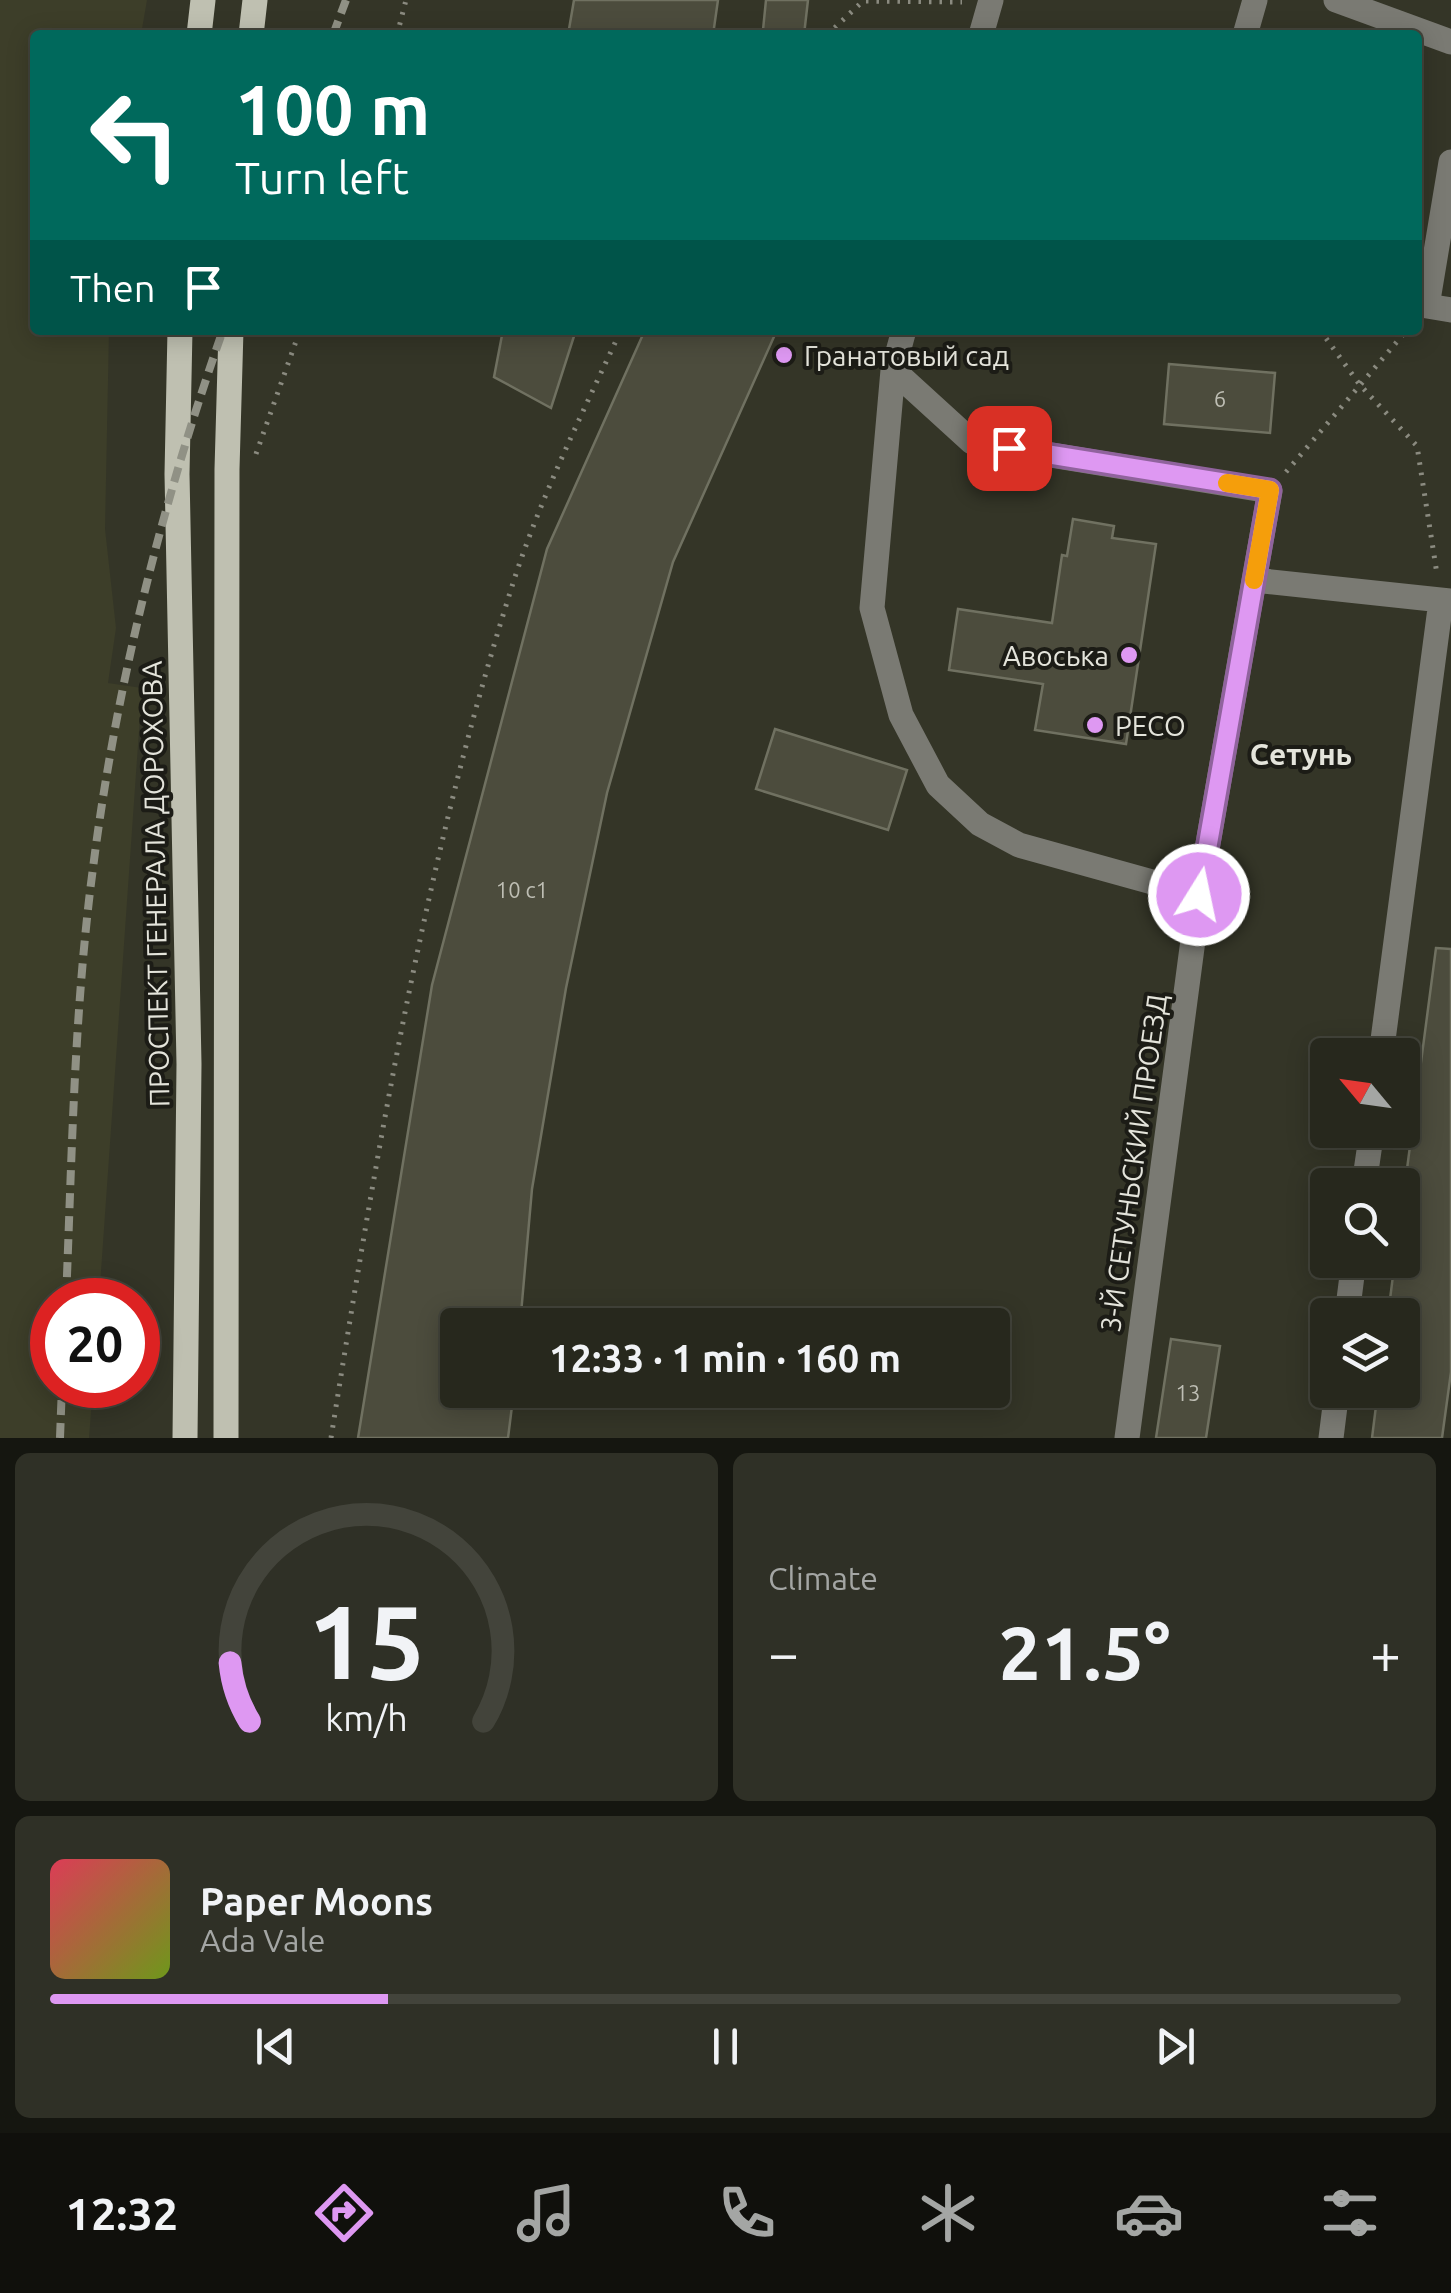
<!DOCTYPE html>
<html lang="en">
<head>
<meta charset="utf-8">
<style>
	:root { --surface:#27281d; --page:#2f3026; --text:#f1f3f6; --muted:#a4a6a4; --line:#43443b; --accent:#de98f2 }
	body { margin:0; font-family:Ubuntu,sans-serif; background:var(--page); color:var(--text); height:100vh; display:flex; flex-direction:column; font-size:38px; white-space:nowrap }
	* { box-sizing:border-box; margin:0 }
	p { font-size:32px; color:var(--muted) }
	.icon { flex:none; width:55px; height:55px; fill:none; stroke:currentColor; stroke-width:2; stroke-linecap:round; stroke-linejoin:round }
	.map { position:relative; height:1438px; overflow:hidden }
	.details { display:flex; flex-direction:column; gap:15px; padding:15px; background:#151610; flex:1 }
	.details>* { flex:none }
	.top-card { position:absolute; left:30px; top:30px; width:1392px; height:305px; border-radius:10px; box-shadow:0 5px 25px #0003,0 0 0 2px var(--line); background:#00695c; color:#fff; overflow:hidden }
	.needle { width:65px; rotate:299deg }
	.tools { position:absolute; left:1310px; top:1038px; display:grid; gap:20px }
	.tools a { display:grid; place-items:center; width:110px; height:110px; border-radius:10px; background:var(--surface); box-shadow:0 5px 25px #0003,0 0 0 2px var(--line); font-size:50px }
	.speed { position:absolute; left:30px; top:1278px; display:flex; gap:20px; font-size:50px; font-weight:700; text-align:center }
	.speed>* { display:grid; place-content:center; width:130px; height:130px; border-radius:50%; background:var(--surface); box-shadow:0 5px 25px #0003,0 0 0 2px var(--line); line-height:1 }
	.speed .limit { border:15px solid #d22; background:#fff; color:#111 }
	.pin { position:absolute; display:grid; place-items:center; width:85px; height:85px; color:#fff; margin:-42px; border-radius:20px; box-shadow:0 5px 15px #0006 }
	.me { position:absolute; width:110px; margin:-55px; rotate:10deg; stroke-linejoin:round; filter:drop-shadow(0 0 8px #0008) }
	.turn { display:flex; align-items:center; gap:35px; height:210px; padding:0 40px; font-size:45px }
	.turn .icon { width:130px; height:130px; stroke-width:2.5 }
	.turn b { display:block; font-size:70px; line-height:85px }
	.then { display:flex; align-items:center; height:95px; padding:0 40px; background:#0003; gap:20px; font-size:38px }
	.big { font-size:75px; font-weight:600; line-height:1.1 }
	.details .widget { flex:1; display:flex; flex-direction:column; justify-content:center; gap:15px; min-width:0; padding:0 35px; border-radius:15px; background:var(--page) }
	.details .dial { align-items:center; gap:0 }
	.dial svg { height:260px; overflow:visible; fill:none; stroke:var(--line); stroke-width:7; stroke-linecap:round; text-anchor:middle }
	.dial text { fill:var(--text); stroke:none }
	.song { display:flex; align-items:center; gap:30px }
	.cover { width:120px; height:120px; border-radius:15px; background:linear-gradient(135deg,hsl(350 70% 55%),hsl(80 70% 35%)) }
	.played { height:10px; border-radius:5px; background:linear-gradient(90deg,var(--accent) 25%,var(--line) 25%) }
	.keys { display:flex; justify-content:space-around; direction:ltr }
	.heat { display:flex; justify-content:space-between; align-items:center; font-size:55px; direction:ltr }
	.details .tiles { flex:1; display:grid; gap:15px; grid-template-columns:1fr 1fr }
	.widget:last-child { grid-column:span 2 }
	.trip { position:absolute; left:440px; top:1308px; width:570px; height:100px; border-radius:10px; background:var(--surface); box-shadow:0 5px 25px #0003,0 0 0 2px var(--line); font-weight:600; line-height:100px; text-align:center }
	.tabs { display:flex; height:160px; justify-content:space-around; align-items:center; background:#10100c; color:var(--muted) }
	.tabs .icon { width:70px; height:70px }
	.tabs .selected { color:var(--accent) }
	.tabs b { font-size:45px; color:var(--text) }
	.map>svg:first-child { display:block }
	.built { fill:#3d3e29 }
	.building { fill:#4c4c3d; stroke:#707161; stroke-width:2.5 }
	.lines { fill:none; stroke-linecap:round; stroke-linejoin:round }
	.path { stroke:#8b8b80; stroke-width:5; stroke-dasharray:2.5 8; stroke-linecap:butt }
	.minor { stroke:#7a7a73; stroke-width:25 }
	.major { stroke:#bfc0b1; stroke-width:25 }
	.rail { stroke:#909185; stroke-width:8; stroke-dasharray:15 8; stroke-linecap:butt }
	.route-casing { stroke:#90639d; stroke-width:25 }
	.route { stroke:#de98f2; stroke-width:18 }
	.slow { stroke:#f59e0b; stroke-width:18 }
	.poi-dot { fill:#de98f2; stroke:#1c1c16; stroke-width:4 }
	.labels { text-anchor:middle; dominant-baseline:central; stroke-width:8; stroke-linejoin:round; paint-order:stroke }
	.number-label { font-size:22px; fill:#bebeb4 }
	.poi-label { font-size:28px; fill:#e4e4db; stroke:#1c1c16; text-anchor:start }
	.street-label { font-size:28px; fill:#e4e4db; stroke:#1c1c16 }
	.neighbourhood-label { font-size:30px; font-weight:bold; fill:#e4e4db; stroke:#1c1c16 }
</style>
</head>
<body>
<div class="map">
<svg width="1451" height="1438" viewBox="0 0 1451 1438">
	<rect width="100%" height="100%" fill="#343527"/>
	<path class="built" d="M0 0H147L141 35H35V330H109L105 529 116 628 108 683 142 688 99 1300H52V1385H93L89 1438H0Z"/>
	<path class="building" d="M574 0H718L713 35H568Z
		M766 0H808L804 35 763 30Z
		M503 330H576L551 408 494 377Z
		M645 330H777L673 562 607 793 566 988 532 1189 520 1325H458V1390H514L508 1438H358L432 985 547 549Z
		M1169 364 1275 373 1270 433 1164 424Z
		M1073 519 1114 526 1112 538 1156 544 1126 744 1035 730 1043 684 949 670 958 609 1052 623 1062 555 1067 556Z
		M775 729 907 770 888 830 756 789Z
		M1436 948 1451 949V1372L1442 1438H1372L1378 1390H1402V1315H1388L1395 1260H1402V1207Z
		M1171 1339 1220 1346 1206 1438H1156Z"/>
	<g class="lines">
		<path class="path" d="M397 35 406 0
			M827 35 863 1 962 2
			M1320 330 1360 385 1417 446 1437 574
			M256 454 300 330
			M1286 472 1407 330
			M331 1438C377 1150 425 859 514 580 542 494 583 412 621 330"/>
		<path class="minor" d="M1336 0 1451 42
			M981 35 991 0
			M1245 35 1255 0
			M1451 162 1427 306 1451 310
			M904 330 893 370 872 608 901 715 938 785 980 824 1019 845 1199 895
			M893 370 972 442 1270 491 1254 580 1451 601
			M1381 1055 1441 601
			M1364 1185 1372 1130
			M1347 1315 1354 1260
			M1127 1438 1199 895 1254 580
			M1331 1438 1337 1390"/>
		<path class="major" d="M199 35 203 0
			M251 35 255 0
			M180 330 177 474 189 1064 185 1438
			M226 1438 227 469 231 330"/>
		<path class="rail" d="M333 35 346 0
			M66 1300C72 1156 74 1011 93 868 116 686 162 503 223 330
			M60 1438 62 1385"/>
	</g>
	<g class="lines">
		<g class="route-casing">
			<path id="route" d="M1009 448 1270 490 1199 895"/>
		</g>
		<use href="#route" class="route"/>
		<path class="slow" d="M1227 483 1270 490 1254 580"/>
	</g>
	<g class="poi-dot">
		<circle cx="784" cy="355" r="10"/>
		<circle cx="1129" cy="655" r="10"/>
		<circle cx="1095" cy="725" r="10"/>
	</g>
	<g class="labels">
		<g class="number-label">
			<text x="1220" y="398">6</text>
			<text x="522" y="889">10 с1</text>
			<text x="1188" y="1392">13</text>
		</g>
		<g class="poi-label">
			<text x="804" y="355">Гранатовый сад</text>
			<text x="1109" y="655" text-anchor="end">Авоська</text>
			<text x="1115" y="725">РЕСО</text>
		</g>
		<g class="street-label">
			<text transform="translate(155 884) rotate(-91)">ПРОСПЕКТ ГЕНЕРАЛА ДОРОХОВА</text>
			<text transform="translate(1133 1163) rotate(-82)">3-Й СЕТУНЬСКИЙ ПРОЕЗД</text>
		</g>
		<g class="neighbourhood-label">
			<text x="1301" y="754">Сетунь</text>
		</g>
	</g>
</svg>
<div class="tools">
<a><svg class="needle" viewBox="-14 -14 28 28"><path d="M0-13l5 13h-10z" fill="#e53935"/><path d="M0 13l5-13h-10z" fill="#a4a6a4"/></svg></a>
<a><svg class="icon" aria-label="search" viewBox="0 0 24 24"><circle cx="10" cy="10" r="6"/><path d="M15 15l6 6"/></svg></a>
<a><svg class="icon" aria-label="layers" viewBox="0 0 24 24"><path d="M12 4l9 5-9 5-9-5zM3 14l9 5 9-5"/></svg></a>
</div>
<div class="speed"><div class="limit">20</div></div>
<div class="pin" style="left:1009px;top:448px;background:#d93025"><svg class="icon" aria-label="arrive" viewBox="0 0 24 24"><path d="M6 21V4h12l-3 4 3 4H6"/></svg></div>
<svg class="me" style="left:1199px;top:895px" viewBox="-20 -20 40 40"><circle r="17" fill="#de98f2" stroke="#fff" stroke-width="3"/><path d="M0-11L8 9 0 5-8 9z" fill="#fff"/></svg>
<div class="trip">12:33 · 1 min · 160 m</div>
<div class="top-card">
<div class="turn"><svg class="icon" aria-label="left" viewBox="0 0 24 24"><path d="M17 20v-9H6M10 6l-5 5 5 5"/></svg><div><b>100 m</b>Turn left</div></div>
<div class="then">Then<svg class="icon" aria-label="arrive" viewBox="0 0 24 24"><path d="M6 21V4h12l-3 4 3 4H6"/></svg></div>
</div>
</div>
<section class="details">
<div class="tiles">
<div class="widget dial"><svg viewBox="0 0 100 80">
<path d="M14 69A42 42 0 1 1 86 69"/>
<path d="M14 69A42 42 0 0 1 8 51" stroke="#de98f2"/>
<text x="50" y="56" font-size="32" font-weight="700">15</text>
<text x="50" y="72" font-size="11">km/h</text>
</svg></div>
<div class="widget"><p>Climate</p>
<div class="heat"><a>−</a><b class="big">21.5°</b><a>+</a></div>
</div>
<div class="widget">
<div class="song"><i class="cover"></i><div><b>Paper Moons</b><p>Ada Vale</p></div></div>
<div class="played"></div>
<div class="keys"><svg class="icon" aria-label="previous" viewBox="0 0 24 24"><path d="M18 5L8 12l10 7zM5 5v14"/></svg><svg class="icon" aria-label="pause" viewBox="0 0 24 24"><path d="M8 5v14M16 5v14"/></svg><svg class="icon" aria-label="next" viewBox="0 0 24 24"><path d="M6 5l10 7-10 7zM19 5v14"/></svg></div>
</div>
</div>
</section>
<nav class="tabs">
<b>12:32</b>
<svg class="icon selected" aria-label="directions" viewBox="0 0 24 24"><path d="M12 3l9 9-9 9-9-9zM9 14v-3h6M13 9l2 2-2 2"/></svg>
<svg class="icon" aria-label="music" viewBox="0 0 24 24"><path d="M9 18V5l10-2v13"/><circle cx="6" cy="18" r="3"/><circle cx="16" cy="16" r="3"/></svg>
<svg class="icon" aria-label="phone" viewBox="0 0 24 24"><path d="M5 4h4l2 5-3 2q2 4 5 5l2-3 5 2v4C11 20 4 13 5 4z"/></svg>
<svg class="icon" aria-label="climate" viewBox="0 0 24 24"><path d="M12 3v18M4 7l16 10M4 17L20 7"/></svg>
<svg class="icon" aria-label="car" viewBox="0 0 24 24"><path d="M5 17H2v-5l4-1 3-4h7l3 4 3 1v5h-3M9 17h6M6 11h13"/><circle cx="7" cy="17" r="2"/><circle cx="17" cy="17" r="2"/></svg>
<svg class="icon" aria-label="filters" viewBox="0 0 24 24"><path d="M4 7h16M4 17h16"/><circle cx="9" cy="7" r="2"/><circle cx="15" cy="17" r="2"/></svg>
</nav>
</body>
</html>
